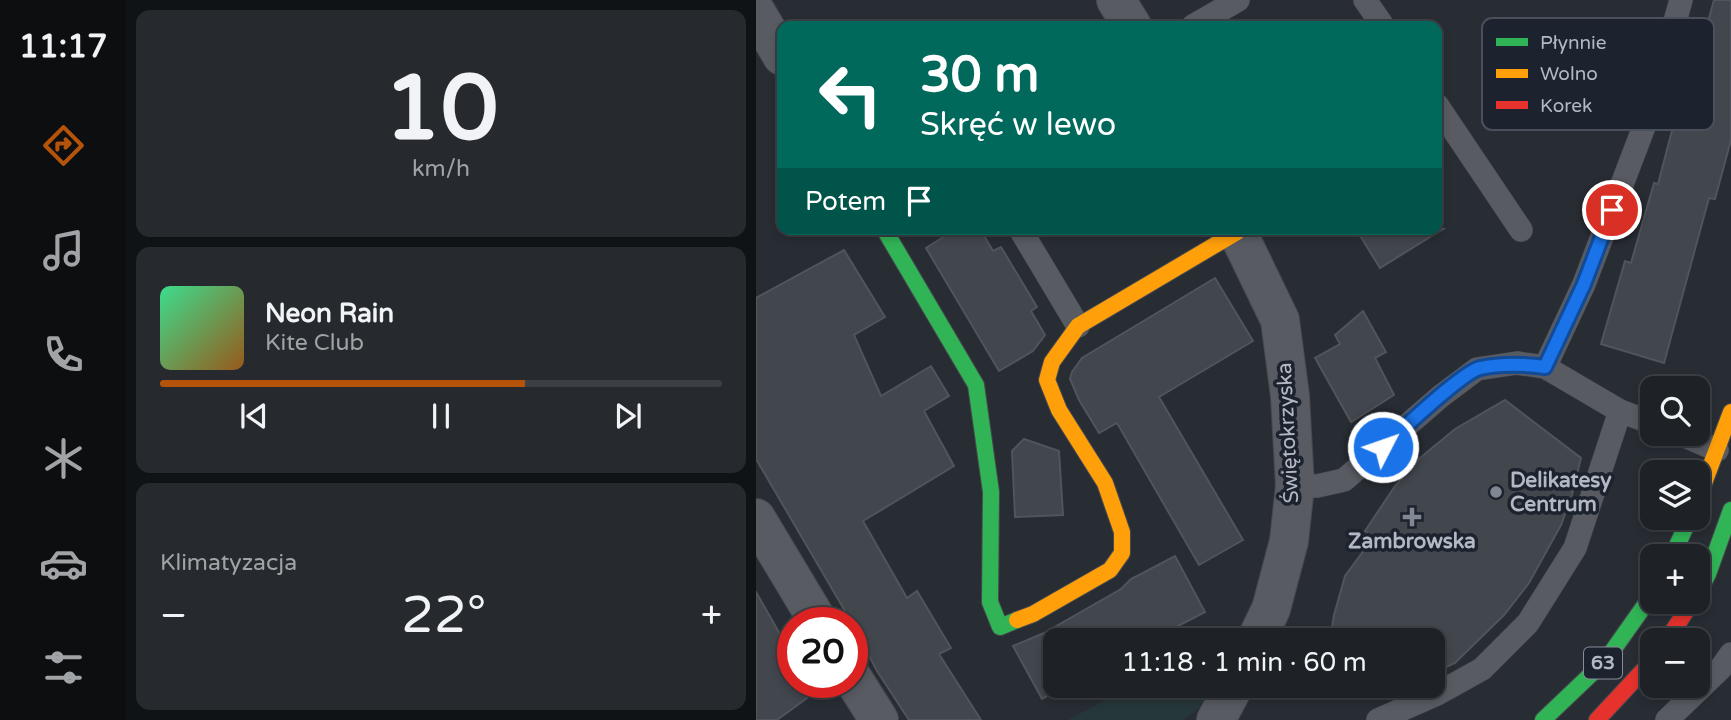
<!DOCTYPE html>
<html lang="pl">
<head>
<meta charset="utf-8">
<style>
	:root { --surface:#1e2227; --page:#262a2f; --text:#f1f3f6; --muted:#a1a4a7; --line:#3c3f44; --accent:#b45309 }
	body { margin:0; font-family:"Varela Round",sans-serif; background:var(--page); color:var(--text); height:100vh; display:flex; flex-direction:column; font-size:26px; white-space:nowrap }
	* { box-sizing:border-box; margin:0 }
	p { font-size:23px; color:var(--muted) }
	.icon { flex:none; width:38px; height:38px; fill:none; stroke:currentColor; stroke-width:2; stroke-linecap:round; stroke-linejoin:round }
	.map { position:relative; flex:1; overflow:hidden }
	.details { display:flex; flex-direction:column; gap:10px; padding:10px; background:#101315; width:630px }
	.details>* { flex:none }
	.banner { position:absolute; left:21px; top:21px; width:665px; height:214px; border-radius:14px; box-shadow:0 4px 10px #0003,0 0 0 2px var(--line); background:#00695c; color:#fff; overflow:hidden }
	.controls { position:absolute; left:884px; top:376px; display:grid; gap:14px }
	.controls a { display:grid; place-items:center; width:70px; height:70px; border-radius:14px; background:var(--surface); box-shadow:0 4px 10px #0003,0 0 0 2px var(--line); font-size:35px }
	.speed { position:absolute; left:21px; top:607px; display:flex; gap:14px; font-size:35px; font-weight:700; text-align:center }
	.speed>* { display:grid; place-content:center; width:91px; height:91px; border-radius:50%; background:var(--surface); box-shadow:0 4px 10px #0003,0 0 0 2px var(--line); line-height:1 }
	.speed .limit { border:10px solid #d22; background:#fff; color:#111 }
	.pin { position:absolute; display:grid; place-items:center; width:60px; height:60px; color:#fff; margin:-30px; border:4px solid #fff; border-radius:50%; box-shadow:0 2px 7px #0007 }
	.me { position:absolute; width:77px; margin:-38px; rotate:49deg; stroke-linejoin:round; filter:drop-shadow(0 0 5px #0008) }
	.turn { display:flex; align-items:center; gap:24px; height:147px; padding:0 28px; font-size:32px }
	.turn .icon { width:91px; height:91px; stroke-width:2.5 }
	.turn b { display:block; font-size:49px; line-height:60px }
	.then { display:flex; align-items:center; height:66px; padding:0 28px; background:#0003; gap:14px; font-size:26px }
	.big { font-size:52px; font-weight:600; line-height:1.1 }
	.details .card { flex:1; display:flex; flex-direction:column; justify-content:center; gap:10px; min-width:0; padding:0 24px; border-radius:14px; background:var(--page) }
	.details .dial { align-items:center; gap:0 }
	.dial b { font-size:91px; line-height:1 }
	.song { display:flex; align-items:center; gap:21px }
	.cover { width:84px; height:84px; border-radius:10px; background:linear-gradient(135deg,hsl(150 70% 55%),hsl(30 70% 35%)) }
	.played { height:7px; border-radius:4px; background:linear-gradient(90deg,var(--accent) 65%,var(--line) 65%) }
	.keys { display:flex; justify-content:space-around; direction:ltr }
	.heat { display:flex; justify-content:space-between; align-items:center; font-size:38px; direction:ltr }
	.trip { position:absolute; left:287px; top:628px; width:402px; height:70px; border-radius:14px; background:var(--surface); box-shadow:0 4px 10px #0003,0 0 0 2px var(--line); font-weight:600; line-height:70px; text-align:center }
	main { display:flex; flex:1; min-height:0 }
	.menu { display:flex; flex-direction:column; width:126px; justify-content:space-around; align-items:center; background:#0c0e10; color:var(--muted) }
	.menu .icon { width:49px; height:49px }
	.menu .on { color:var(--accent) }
	.menu b { font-size:32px; color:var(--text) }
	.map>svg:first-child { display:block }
	.green { fill:#26373a }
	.building { fill:#42464d; stroke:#50545b; stroke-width:2 }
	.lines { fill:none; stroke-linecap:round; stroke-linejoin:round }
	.lane-casing { stroke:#46494f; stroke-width:24 }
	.street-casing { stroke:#46494f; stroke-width:40 }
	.fast-casing { stroke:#46494f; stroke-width:18 }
	.slow-casing { stroke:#46494f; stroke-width:18 }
	.jam-casing { stroke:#46494f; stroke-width:18 }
	.lane { stroke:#585b62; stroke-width:23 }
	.street { stroke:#585b62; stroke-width:38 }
	.fast { stroke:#30b455; stroke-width:16 }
	.slow { stroke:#ff9f0a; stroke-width:16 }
	.jam { stroke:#e5322d; stroke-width:16 }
	.route-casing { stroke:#114b97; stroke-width:18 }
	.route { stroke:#1a73e8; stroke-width:12 }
	.poi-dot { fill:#828892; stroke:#1c232e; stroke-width:2.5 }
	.labels { text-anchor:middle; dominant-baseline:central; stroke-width:7; stroke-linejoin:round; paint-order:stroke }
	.shield { fill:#1c232e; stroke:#858c98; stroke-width:2 }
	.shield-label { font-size:19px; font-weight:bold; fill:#b2b9c5 }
	.street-label { font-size:21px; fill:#b2b9c5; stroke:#1c232e }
	.poi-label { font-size:21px; font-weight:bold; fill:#b2b9c5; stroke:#1c232e; text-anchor:start }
	.key { fill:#1c232e; stroke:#49505b; stroke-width:2 }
	.key-label { font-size:19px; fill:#b2b9c5 }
</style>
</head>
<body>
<main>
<nav class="menu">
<b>11:17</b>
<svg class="icon on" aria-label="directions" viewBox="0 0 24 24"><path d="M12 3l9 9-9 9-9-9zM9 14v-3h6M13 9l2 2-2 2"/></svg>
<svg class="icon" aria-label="music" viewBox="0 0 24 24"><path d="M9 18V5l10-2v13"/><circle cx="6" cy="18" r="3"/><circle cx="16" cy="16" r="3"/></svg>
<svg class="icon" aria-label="phone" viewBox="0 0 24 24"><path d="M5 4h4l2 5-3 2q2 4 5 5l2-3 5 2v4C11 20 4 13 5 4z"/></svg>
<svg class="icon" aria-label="climate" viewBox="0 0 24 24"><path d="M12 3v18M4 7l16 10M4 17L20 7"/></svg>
<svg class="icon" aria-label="car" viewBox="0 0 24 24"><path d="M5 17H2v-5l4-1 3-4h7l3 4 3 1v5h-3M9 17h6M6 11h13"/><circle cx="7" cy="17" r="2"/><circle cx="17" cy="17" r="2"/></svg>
<svg class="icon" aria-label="filters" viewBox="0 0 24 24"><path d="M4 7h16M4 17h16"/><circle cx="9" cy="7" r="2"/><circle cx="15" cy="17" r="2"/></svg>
</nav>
<section class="details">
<div class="card dial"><b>10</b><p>km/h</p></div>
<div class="card">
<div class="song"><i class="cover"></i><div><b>Neon Rain</b><p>Kite Club</p></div></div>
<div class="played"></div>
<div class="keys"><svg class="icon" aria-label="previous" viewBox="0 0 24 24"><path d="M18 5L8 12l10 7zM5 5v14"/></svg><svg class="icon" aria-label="pause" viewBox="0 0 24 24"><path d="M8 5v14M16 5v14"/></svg><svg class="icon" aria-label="next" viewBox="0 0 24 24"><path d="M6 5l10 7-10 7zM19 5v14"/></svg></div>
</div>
<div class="card"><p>Klimatyzacja</p>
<div class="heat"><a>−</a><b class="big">22°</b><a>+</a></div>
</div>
</section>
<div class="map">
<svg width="975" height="720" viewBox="0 0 975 720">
	<rect width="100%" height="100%" fill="#282d34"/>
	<path class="green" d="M376 686H457L442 709 427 720H312Z"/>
	<path class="building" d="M958 0H975V140L959 199 953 198 908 363 845 344 869 261 875 263 898 183 902 184 923 104 929 106Z
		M200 229H224L237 251 245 247 281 307 275 311 289 335 277 351 243 371 170 248Z
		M600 229H687L624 268Z
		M88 250 129 317 98 335 125 396 175 366 193 396 168 411 198 466 107 521 151 598 161 591 195 648 183 654 225 720H153L121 671 96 623 0 459V298Z
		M459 278 497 341 403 397 487 540 443 565 361 423 343 433 323 400 314 379 316 372 326 358Z
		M607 311 630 352 619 358 638 395 595 422 559 358 584 344 579 335Z
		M749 400 825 458 816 495 805 525 773 583 748 615 699 663 677 673V640H574L578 615 589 576 617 538 609 531 639 486 664 458 699 429Z
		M268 439 303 451 307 515 259 517 256 451Z
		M419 556 449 612 395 640H299V686H310L286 699 257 646 288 633 365 589 375 579Z
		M0 592 37 657V682H73L21 720H0Z"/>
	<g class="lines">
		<g class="lane-casing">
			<path id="lane" d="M609 0 627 26
				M437 26 482 0
				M681 105 765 230
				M264 229 322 326
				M789 367 864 411 896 423
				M924 434 961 450
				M539 486H561L588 480 685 396 721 369 761 363 789 367 828 284 894 111 925 0
				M622 720 681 694 726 669 772 623 819 548 864 411
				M911 720 965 668 975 654"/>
		</g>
		<g class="street-casing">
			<path id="street" d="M360 0 376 26
				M0 12 26 56
				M480 229 524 320 534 396 539 486 533 541 515 609 500 640
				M0 518 63 623
				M96 677 123 720
				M460 720 478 686"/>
		</g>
		<g class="fast-casing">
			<path id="fast" d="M128 229 220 385 235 492 234 602 244 627 261 620
				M916 556 934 518
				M942 593 952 574 975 510
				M787 720 850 660 896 595"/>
		</g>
		<g class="slow-casing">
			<path id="slow" d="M942 499 975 412
				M261 620 277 614 354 570 366 553V532L349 483 303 410 291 380 296 362 322 326 481 232"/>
		</g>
		<g class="jam-casing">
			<path id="jam" d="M911 640 936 602
				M841 720 896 661"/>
		</g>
		<use href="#lane" class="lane"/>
		<use href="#street" class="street"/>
		<use href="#fast" class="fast"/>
		<use href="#slow" class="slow"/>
		<use href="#jam" class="jam"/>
	</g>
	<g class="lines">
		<g class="route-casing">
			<path id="route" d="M627 447C645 431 705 373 724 368 746 363 767 364 789 367L828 284 856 210"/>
		</g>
		<use href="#route" class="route"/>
	</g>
	<g class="poi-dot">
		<circle cx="740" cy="492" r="7"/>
		<path d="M652.5 506.5h7v7h7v7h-7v7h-7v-7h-7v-7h7z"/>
	</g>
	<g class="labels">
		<rect class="shield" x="828" y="647.5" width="38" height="31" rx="5"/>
		<g class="shield-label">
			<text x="847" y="663">63</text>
		</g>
		<g class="street-label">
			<text transform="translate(532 433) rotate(-93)">Świętokrzyska</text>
		</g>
		<g class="poi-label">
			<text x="754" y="480">Delikatesy<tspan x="754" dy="24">Centrum</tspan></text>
			<text x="656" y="541" text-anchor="middle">Zambrowska</text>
		</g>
	</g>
	<rect x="726" y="18" width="232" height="112" rx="10" class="key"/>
	<rect x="740" y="38" width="32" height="8" fill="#30b455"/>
	<rect x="740" y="69" width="32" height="9" fill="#ff9f0a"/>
	<rect x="740" y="101" width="32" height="8" fill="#e5322d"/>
	<g class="key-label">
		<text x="784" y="49">Płynnie</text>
		<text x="784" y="80">Wolno</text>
		<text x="784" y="112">Korek</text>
	</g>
</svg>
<div class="controls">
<a><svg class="icon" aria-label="search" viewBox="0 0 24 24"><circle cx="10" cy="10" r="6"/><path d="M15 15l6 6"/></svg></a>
<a><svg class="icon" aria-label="layers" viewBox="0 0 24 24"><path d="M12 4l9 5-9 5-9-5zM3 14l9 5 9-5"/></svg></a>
<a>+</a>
<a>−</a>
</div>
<div class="speed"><div class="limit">20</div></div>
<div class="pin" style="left:856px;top:210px;background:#d93025"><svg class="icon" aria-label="arrive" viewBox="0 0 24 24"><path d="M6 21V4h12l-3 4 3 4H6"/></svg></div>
<svg class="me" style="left:627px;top:447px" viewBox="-20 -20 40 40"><circle r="17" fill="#1a73e8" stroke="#fff" stroke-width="3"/><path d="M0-11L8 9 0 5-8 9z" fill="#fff"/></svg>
<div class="trip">11:18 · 1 min · 60 m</div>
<div class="banner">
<div class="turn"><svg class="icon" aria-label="left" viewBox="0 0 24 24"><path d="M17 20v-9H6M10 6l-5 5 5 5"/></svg><div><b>30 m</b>Skręć w lewo</div></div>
<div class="then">Potem<svg class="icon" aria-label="arrive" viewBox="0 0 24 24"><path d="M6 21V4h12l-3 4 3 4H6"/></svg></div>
</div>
</div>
</main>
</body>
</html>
